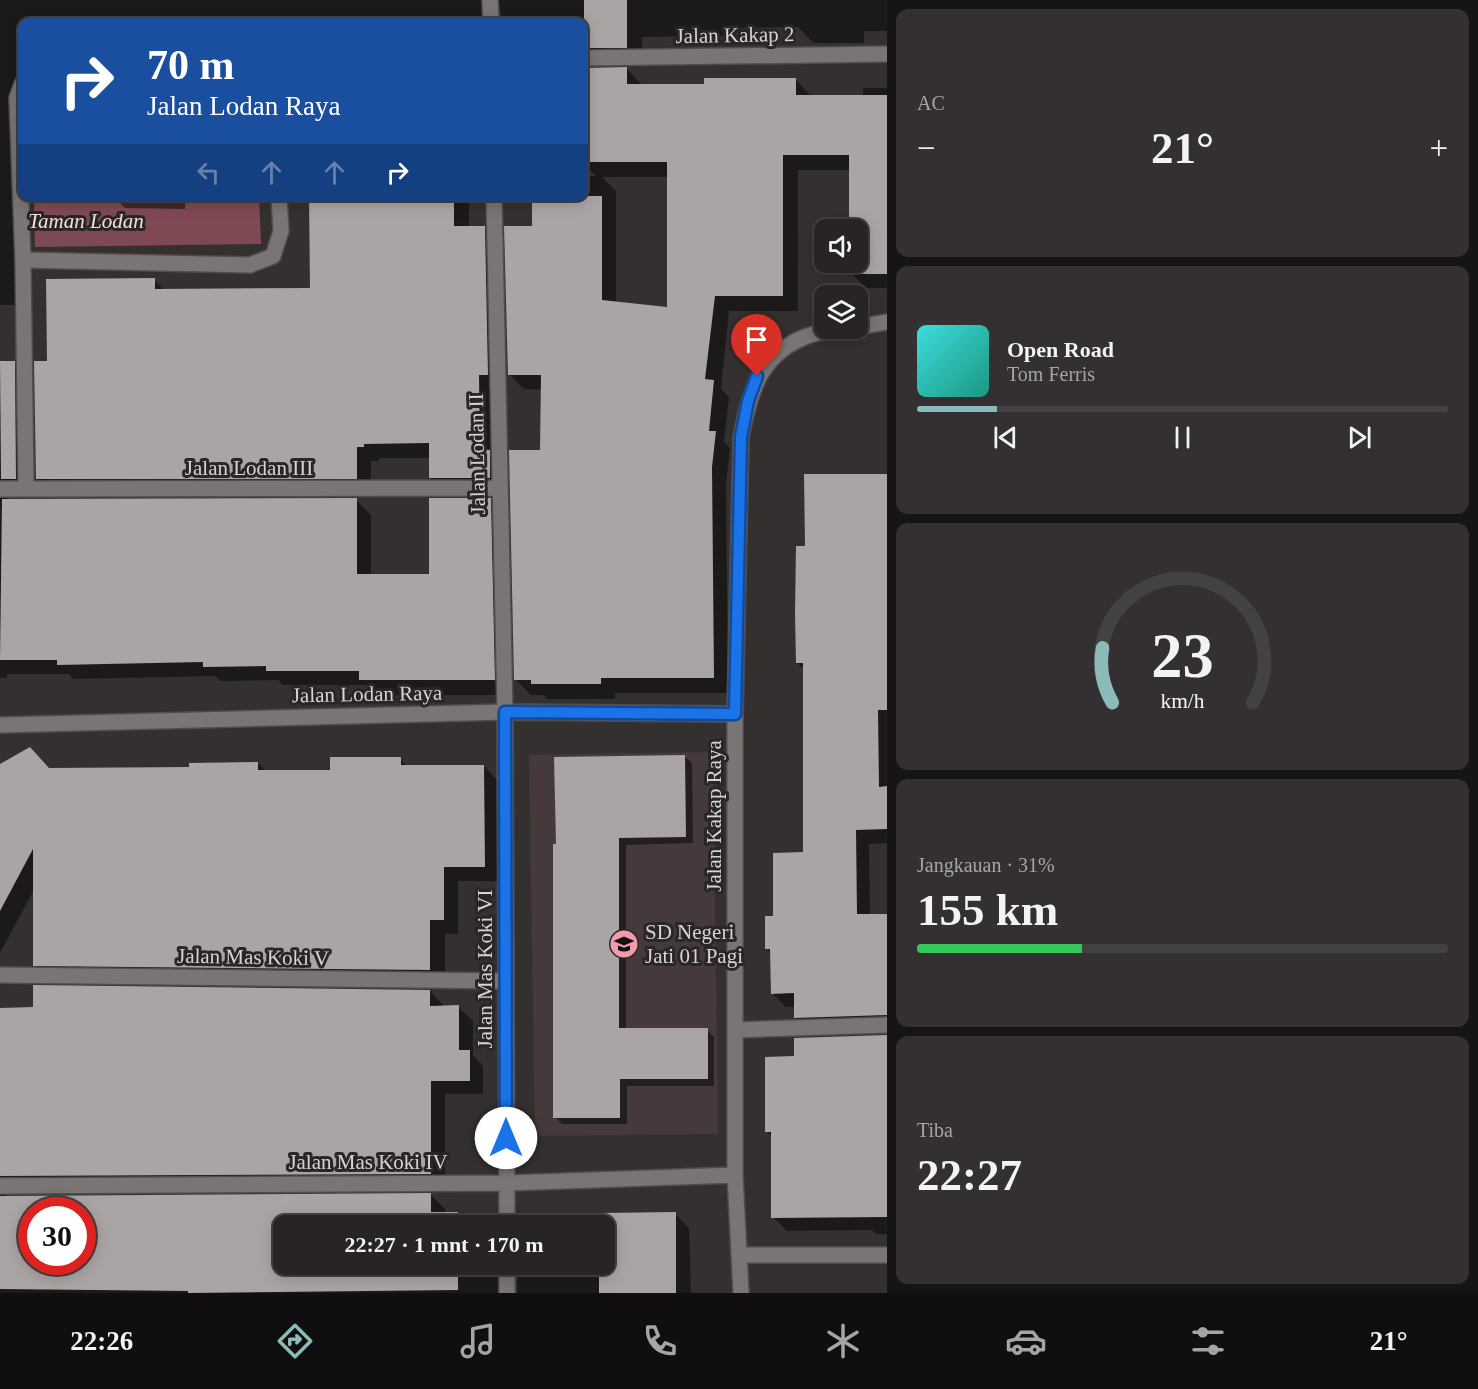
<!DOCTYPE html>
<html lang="id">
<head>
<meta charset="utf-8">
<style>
	:root { --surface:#282424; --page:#343031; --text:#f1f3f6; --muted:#a5a4a6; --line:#444141; --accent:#8bbbb9 }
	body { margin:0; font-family:"Times New Roman",serif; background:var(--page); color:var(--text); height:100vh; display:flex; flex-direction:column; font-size:22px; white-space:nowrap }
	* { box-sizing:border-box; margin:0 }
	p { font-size:20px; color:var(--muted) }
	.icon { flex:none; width:33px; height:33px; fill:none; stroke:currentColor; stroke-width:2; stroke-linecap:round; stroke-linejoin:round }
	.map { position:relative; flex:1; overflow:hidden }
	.side { display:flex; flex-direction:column; gap:9px; padding:9px; background:#161414; width:591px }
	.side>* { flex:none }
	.banner { position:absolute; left:18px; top:18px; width:570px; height:183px; border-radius:12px; box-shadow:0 3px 15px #0003,0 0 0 2px var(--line); background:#1a4fa0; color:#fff; overflow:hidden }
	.fabs { position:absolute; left:814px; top:219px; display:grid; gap:12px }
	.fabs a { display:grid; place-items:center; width:54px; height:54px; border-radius:12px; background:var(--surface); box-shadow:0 3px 15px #0003,0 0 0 2px var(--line); font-size:30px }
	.speed { position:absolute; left:18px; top:1197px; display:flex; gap:12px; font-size:30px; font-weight:700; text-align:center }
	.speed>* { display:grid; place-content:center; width:78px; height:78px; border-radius:50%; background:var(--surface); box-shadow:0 3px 15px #0003,0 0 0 2px var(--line); line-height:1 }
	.speed .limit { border:9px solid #d22; background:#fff; color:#111 }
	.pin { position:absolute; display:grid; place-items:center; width:51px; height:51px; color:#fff; margin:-62px -26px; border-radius:50% 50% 50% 0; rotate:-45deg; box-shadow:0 0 6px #0007 }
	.pin .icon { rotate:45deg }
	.me { position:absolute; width:66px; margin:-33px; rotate:0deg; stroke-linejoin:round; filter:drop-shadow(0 0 4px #0008) }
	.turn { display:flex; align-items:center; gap:21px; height:126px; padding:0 30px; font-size:27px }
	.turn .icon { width:78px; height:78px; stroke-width:2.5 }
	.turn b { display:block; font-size:42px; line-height:51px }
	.lanes { display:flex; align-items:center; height:57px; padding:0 30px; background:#0003; justify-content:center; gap:30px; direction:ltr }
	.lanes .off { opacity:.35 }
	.big { font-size:45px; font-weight:700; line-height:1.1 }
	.side .tile { flex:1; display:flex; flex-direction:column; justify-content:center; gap:9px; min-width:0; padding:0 21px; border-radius:12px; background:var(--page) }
	.side .dial { align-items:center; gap:0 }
	.dial svg { height:156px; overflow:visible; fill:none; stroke:var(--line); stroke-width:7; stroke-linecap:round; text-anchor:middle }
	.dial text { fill:var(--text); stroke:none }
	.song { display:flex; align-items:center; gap:18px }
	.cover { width:72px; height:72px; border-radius:9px; background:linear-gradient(135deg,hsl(180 70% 55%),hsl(170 70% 35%)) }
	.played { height:6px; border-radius:3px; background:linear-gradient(90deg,var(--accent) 15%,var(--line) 15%) }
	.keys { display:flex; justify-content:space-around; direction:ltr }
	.heat { display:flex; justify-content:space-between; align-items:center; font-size:33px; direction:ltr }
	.charge { height:9px; border-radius:4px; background:linear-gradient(90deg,#34c759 31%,var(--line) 0) }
	.trip { position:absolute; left:273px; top:1215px; width:342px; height:60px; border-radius:12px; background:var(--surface); box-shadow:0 3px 15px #0003,0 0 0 2px var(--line); font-weight:700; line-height:60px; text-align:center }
	.menu { display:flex; height:96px; justify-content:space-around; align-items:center; background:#100e0e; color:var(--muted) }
	.menu .icon { width:42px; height:42px }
	.menu .current { color:var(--accent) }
	.menu b { font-size:27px; color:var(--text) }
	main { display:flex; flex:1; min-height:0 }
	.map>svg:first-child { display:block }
	.built { fill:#45393b }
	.green { fill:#7f4954 }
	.shadow { fill:#0007; fill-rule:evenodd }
	.building { fill:#aaa4a5; fill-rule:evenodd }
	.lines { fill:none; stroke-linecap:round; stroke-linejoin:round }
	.minor-casing { stroke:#504c4d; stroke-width:18 }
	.minor { stroke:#7a7474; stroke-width:15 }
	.route-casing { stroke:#114b97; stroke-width:15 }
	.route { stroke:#1a73e8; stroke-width:10 }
	.labels { text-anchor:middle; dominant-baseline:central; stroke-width:6; stroke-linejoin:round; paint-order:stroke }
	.street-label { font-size:21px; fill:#d7d3d4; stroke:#2b2626 }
	.park-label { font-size:21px; font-style:italic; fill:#f3dde0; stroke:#2b2626 }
	.poi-label { font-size:21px; fill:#d7d3d4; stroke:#2b2626; text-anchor:start }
</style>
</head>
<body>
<main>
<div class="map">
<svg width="887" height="1293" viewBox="0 0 887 1293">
	<rect width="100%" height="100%" fill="#353030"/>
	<path class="built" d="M713 752 718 1134 535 1136 529 755Z"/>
	<path class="green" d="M34 197H259L261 244 35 247Z"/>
	<path class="shadow" d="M0 0H887V31H864V43H813L798 27 727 28V36L642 37V62L598 63 584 49V22H501L500 4 495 22H22V164L28 305H0Z
		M584 69H627L642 85H706L796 80 811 96H863V88H887V288H866L851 273 858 262V230L851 170H798V311H729L721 389 729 397 724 442 730 448 726 483 728 693H615V699H548L544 695H531L516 680 542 452 543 390 524 389 509 374 534 227 584 196V176H596L584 163ZM602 177H669V309L616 303V191Z
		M113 196H186L185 209 125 208Z
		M310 196H469V228H484L499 243 505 493H446L431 478V458H379V461H371V493L52 494 37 479 48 363 154 280 165 291 311 290Z
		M0 363H14L29 378 31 494 10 495 7 500H356L371 515V576H431L490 499 505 514 509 695H375L366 685H283L278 680 220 681 215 676 73 679 69 674H7V678H0Z
		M887 475V843L869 844 870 916H887V1029L809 1032 795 1018V1007H786L772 993 771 953 766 948 775 918 805 854V670L797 663 807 547Z
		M684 756 692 763 693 843 626 845V1030H707L714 1037V1086H627V1124H562L555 1117V846Z
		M400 759 408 767 484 766 498 781 499 881H458V934H445V984L50 980 35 965V888L0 953V766L50 769H191L258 763 265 771H331Z
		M430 991 444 1006 458 1007 473 1021V1055L483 1066V1094H445V1187L15 1190 2 1197 431 1195 445 1209V1213H458L468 1224 499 1226H284V1264H604V1226H518V1223L600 1222 675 1214 689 1228 691 1293H517L518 1266 511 1278V1293H0V1010ZM32 1210H82V1262H32Z
		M887 1036V1234H876L872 1230 787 1231 773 1217 772 1137 767 1132 795 1058Z"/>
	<path class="building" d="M584 0H627V48H584Z
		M627 67V84H704V78H796V95H887V274H849V262H858V230H849V155H783V296H715L705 379 714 380 709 431H716L712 467 714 678H601V684H531V680H514L509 450H540L541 375H508L504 226H532V196H602V300L667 307V162H584V68Z
		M309 196H454V226H485L488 375H479L480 449 490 450V478H429V443L364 444V447H357V479H36L34 361H47L46 279 155 278V289L310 288Z
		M0 361H15L16 479H1Z
		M804 474H887V710H878L879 787 887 786V829L856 830 857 914H887V1015L794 1018V993L771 994 770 949H765V916H773V853L803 852V663H796L795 612 796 546H805Z
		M357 498V574H429V498H491L495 680H359V671H266V666L203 667V662L57 665V660H0L2 499Z
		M30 747 49 768 189 767V763L258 762V770H330V757H401V765H484L485 867H444V920H430V970L33 966V849L0 911V764Z
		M685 755 686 837 619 838V1028H708V1079H620V1118H553V844H556L554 757Z
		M33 985 430 990V1006L459 1005V1050H470V1081H431V1174L0 1176V1008L33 1007Z
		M887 1035V1217L771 1218V1132H765V1057L794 1056V1038Z
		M431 1193V1212H458V1226H284V1264H458V1290L188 1293V1291L0 1289V1196ZM32 1210H82V1262H32Z
		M676 1212V1293H599V1264H604V1226H599V1213Z"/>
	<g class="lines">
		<g class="minor-casing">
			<path id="minor" d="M490 0 491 22
				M584 58 887 54
				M22 84 17 98 23 260 26 489
				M494 196 505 712 507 1226
				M23 260 250 265 273 256 281 231 279 196
				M858 327 887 322
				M0 489 499 488
				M0 725 505 712 735 714
				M0 975 505 981
				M735 1030 887 1025
				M0 1186 507 1183 735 1175
				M741 1255H887
				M507 1264V1293
				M741 1293 735 1175V714L741 437C750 391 760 354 807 336 820 331 836 331 849 328"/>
		</g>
		<use href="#minor" class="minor"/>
	</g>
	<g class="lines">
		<g class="route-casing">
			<path id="route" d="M506 1138 505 712 735 714 741 437 748 401 757 376"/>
		</g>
		<use href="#route" class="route"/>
	</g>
	<defs>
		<g id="school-disc" transform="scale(1.5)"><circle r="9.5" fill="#f39aab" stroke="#2b2626"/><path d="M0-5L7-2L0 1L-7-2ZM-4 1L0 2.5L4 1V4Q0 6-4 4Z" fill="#111"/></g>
	</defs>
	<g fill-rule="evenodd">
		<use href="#school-disc" x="624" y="944"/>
	</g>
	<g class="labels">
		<g class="street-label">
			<text transform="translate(735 35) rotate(-1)">Jalan Kakap 2</text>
			<text transform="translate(477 454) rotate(-91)">Jalan Lodan II</text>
			<text x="249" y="468">Jalan Lodan III</text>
			<text transform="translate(367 694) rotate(-1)">Jalan Lodan Raya</text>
			<text transform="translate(714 816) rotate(-90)">Jalan Kakap Raya</text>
			<text transform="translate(253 957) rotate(1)">Jalan Mas Koki V</text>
			<text transform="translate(485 969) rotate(-90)">Jalan Mas Koki VI</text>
			<text x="368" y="1162">Jalan Mas Koki IV</text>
		</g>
		<g class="park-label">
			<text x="86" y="221">Taman Lodan</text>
		</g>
		<g class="poi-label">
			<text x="645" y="932">SD Negeri<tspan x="645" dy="24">Jati 01 Pagi</tspan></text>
		</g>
	</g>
</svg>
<div class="fabs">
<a><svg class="icon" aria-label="sound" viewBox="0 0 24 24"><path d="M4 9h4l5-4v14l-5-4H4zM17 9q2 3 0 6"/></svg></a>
<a><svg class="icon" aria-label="layers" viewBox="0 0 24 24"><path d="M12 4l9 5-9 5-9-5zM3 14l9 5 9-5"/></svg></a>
</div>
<div class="speed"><div class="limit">30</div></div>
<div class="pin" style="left:757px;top:376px;background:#d93025"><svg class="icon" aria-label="arrive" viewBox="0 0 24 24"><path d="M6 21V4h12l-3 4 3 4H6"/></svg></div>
<svg class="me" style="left:506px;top:1138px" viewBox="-20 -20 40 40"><circle r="19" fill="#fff"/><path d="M0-13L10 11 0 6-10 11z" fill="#1a73e8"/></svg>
<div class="trip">22:27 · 1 mnt · 170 m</div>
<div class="banner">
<div class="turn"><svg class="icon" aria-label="right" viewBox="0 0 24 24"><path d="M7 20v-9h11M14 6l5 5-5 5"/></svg><div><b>70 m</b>Jalan Lodan Raya</div></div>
<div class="lanes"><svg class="icon off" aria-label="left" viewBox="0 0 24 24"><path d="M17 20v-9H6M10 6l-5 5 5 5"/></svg><svg class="icon off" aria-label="ahead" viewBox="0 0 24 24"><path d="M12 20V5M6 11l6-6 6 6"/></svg><svg class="icon off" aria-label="ahead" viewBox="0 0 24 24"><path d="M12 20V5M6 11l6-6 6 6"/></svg><svg class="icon" aria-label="right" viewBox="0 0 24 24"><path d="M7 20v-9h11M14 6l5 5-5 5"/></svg></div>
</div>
</div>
<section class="side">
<div class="tile"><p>AC</p>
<div class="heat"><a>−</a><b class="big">21°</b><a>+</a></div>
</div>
<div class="tile">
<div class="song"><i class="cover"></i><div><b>Open Road</b><p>Tom Ferris</p></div></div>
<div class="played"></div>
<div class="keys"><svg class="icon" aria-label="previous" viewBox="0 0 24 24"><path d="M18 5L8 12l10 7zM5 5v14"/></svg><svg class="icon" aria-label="pause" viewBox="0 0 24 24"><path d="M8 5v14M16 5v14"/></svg><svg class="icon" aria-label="next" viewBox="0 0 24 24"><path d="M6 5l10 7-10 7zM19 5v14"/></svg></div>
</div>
<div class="tile dial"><svg viewBox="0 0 100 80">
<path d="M14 69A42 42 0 1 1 86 69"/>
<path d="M14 69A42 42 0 0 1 9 41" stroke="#8bbbb9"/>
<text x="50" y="56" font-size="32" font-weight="700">23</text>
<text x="50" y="72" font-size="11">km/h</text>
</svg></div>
<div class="tile"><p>Jangkauan · 31%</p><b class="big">155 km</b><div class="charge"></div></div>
<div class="tile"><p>Tiba</p><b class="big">22:27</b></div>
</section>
</main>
<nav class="menu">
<b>22:26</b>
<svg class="icon current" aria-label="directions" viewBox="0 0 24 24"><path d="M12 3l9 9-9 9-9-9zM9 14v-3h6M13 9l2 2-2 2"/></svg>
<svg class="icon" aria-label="music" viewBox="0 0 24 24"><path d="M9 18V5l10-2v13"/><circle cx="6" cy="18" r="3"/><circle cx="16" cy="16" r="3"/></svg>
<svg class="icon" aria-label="phone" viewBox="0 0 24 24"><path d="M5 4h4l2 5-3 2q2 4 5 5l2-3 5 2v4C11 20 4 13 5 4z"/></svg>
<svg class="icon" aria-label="climate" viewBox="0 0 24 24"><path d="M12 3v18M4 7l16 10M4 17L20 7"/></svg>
<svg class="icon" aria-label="car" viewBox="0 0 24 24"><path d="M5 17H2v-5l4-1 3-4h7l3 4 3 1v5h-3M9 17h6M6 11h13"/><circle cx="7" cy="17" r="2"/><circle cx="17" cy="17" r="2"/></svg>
<svg class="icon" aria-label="filters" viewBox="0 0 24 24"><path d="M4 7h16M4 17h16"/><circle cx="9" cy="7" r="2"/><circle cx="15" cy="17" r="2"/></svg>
<b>21°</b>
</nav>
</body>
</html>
